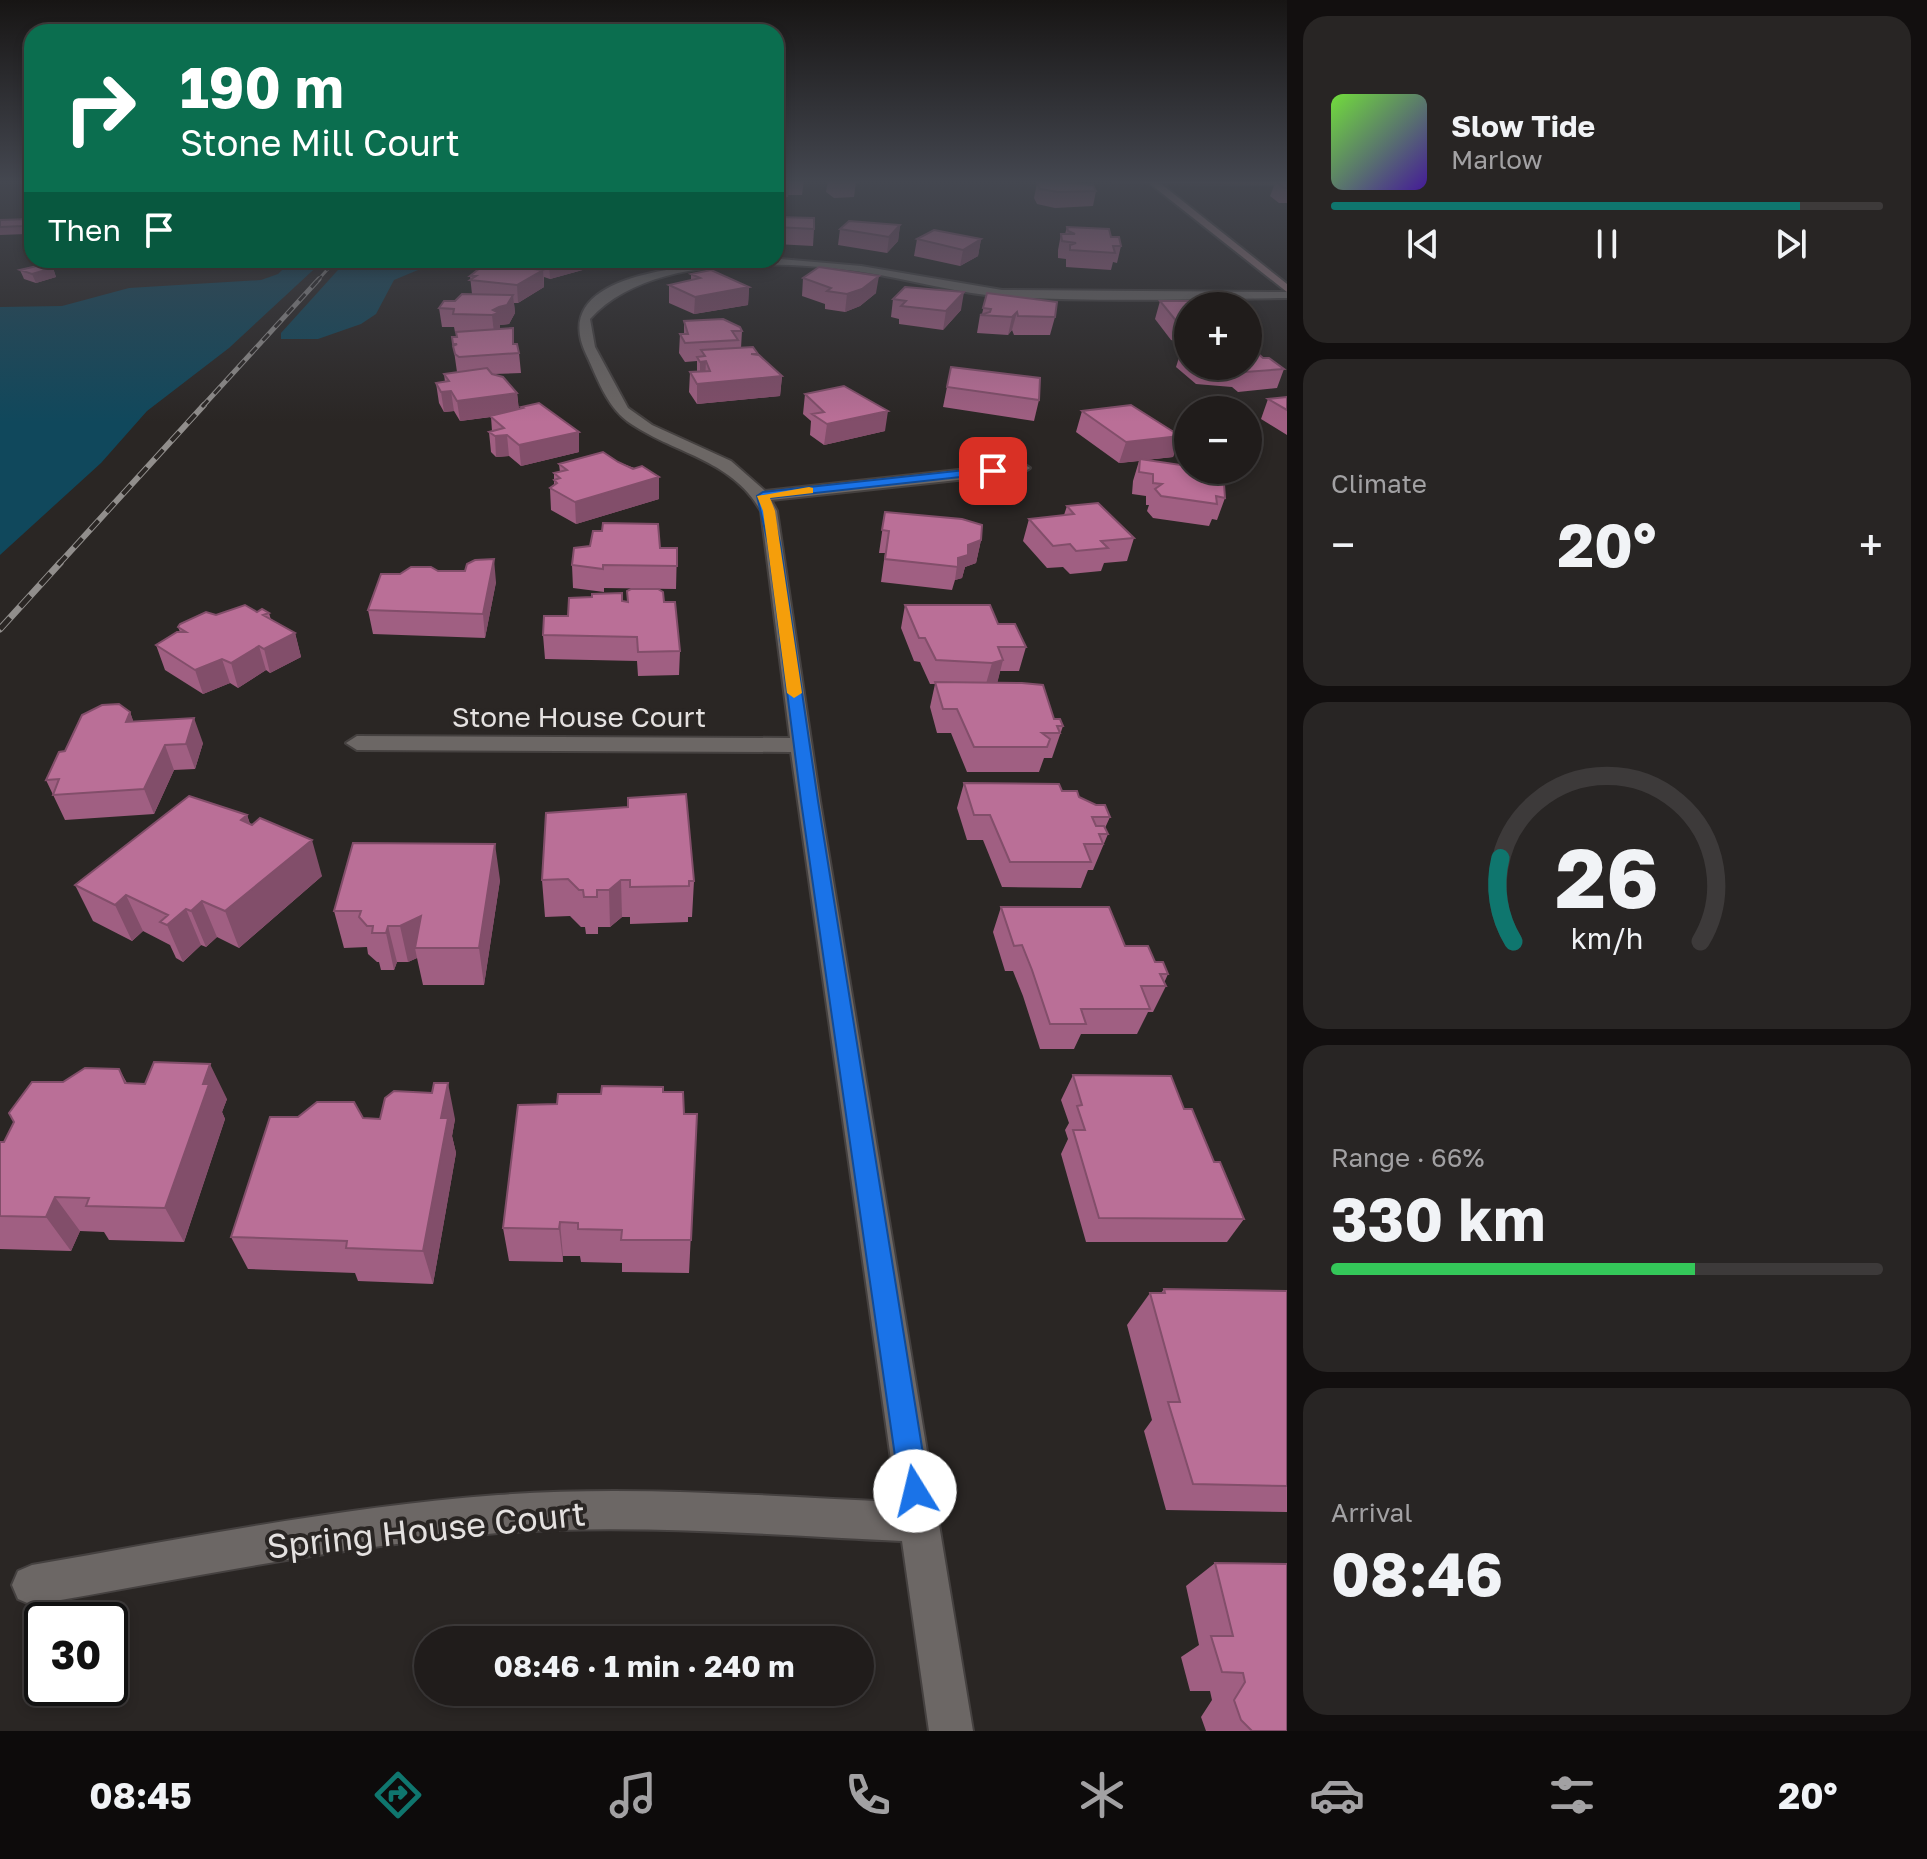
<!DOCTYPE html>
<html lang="en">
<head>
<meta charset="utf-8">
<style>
	:root { --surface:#201c1b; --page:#282524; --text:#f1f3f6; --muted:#a2a1a3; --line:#3d3a3a; --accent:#0f766e }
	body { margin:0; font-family:"Golos Text",sans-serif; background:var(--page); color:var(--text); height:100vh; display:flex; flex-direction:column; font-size:30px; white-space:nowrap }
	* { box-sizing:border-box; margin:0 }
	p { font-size:26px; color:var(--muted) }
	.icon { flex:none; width:44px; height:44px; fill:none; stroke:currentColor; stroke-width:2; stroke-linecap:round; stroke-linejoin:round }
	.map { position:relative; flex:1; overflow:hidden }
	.panel { display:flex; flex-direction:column; gap:16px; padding:16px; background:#120f0f; width:640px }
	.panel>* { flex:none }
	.guide { position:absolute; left:24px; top:24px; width:760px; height:244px; border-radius:24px; box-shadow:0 4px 12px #0003,0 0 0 2px var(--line); background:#0b6e4f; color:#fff; overflow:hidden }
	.buttons { position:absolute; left:1174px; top:292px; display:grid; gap:16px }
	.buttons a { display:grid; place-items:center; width:88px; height:88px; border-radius:50%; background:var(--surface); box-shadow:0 4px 12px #0003,0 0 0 2px var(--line); font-size:40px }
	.speed { position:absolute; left:24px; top:1602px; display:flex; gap:16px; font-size:40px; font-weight:700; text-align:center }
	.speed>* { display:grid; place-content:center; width:104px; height:104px; border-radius:50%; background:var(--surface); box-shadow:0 4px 12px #0003,0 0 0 2px var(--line); line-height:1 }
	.speed .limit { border:4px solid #111; border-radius:12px; background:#fff; color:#111 }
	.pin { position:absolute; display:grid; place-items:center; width:68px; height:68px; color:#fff; margin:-34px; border-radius:16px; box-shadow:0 4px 12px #0006 }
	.me { position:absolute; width:88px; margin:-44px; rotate:351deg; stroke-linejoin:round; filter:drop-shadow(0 0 6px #0008) }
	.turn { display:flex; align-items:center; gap:28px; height:168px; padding:0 24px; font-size:36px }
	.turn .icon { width:104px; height:104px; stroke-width:2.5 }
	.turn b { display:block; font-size:56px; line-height:68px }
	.then { display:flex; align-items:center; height:76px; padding:0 24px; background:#0003; gap:16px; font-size:30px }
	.big { font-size:60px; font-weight:700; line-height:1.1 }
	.panel .card { flex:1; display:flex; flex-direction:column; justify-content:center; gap:12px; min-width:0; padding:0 28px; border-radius:24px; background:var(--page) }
	.panel .dial { align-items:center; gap:0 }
	.dial svg { height:208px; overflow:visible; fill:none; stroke:var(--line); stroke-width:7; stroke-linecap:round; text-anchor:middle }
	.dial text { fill:var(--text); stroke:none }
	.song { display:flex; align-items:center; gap:24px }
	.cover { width:96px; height:96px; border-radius:12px; background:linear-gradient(135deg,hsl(100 70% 55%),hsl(260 70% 35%)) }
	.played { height:8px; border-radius:4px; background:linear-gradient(90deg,var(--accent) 85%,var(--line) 85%) }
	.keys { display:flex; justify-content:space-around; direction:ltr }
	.heat { display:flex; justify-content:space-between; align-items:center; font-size:44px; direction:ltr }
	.charge { height:12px; border-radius:6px; background:linear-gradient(90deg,#34c759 66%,var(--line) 0) }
	.trip { position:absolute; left:414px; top:1626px; width:460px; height:80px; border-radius:40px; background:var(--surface); box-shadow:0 4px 12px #0003,0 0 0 2px var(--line); font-weight:700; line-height:80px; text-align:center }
	.dock { display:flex; height:128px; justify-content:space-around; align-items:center; background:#0d0b0b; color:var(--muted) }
	.dock .icon { width:56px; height:56px }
	.dock .current { color:var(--accent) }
	.dock b { font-size:36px; color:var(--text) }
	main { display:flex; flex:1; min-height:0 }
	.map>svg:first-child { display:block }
	.water { fill:#10485c }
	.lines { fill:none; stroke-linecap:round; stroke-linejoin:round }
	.street-casing { stroke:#454140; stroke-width:4 }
	.secondary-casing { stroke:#454140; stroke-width:4 }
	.street { fill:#6c6765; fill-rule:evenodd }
	.secondary { fill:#917377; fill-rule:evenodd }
	.rail-far3-casing { stroke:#918e8c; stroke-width:3 }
	.rail-far2-casing { stroke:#918e8c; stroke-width:5 }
	.rail-far1-casing { stroke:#918e8c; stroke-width:6 }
	.rail-casing { stroke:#918e8c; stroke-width:7 }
	.rail-far3 { stroke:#2a2624; stroke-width:2; stroke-dasharray:7; stroke-linecap:butt }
	.rail-far2 { stroke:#2a2624; stroke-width:3; stroke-dasharray:9; stroke-linecap:butt }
	.rail-far1 { stroke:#2a2624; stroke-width:4; stroke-dasharray:12; stroke-linecap:butt }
	.rail { stroke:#2a2624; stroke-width:5; stroke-dasharray:15; stroke-linecap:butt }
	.wall { fill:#a05f82 }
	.shaded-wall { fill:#824e6a }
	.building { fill:#ba6f97; stroke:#824e6a; stroke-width:2 }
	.route { fill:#1a73e8; stroke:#114b97; stroke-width:2 }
	.slow { fill:#f59e0b }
	.labels { text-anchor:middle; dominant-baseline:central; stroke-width:8; stroke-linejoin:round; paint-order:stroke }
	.street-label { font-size:28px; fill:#e4e1e0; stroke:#2a2624 }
	.near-street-label { font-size:34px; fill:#e4e1e0; stroke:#2a2624 }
</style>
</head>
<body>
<main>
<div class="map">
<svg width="1287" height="1731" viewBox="0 0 1287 1731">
	<rect width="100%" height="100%" fill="#2a2624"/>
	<path class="water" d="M292 260H324L229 348 147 411 101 463 0 555V307L62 306 129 288 261 280 278 274Z
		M347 260H430V265L394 280 376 314 361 324 318 339H281V333Z"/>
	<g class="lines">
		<g class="street-casing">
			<path id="street" d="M780 259 861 266 1002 290 1287 292V298C1193 299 1100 302 1006 297 958 294 910 279 862 272 782 260 648 254 590 319L595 347 628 408 652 425 731 461 765 491 1022 463 1030 468 1022 473 771 500 777 511 820 801 973 1731H929L902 1541C768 1535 632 1523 498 1533 341 1546 187 1578 32 1605L18 1599 12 1585 18 1571 32 1565C187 1538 341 1507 498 1495 631 1485 764 1496 897 1502L791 752 357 750 346 743 357 736 790 738 761 511C731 458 673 454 627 421 606 405 597 377 586 354 542 260 732 265 780 259Z"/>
		</g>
		<g class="secondary-casing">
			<path id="secondary" d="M1109 180H1287V185L1160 183 1287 284V292L1149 183Z"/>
		</g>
		<use href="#street" class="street"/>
		<use href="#secondary" class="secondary"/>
		<g class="rail-far3-casing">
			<path id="rail-far3" d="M317 281 336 260"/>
		</g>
		<g class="rail-far2-casing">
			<path id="rail-far2" d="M202 407 319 279"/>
		</g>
		<g class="rail-far1-casing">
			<path id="rail-far1" d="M58 565 204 405"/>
		</g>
		<g class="rail-casing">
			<path id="rail" d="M0 629 60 563"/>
		</g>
		<use href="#rail-far3" class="rail-far3"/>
		<use href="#rail-far2" class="rail-far2"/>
		<use href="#rail-far1" class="rail-far1"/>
		<use href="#rail" class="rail"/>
	</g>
	<path class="wall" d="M776 180H804L802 195H788V197Z
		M828 180H853L856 182 854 197 834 198 826 192Z
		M1276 181H1287V203H1279L1270 196Z
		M1037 183 1096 191 1093 206 1055 208 1037 204 1034 198Z
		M776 217 814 229 813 246 776 244Z
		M29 219 31 227 26 234 0 235V220Z
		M900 225 898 241 887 253 838 245 840 229Z
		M1067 227 1111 237 1121 246 1117 263 1113 262 1111 270 1066 267V259L1058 258V250L1061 234H1065Z
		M917 239H981L978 256 960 266 914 256Z
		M520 260H597V266L550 279 544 277V287L518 303H514L515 313 509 324 500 325V329L513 328 514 344 519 353 521 373 493 374 517 393 519 410 521 409V407L579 452 521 466 509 456 496 457 491 452 489 432 492 431 491 417 460 421 454 411 444 412 439 403 436 383 445 382 444 374 457 372 452 337H457L456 332H455L454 327H442L439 308 472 294 470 276 520 267Z
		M53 268 56 277 36 283 24 279 20 270Z
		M691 274 749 287 748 305 694 314 669 303V285L691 280Z
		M803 278 876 293 860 306 845 312 825 309V304L802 296Z
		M987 293 1055 317 1050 335H1014L1012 330 1008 335 977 333 980 315 982 314Z
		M893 299 961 310 943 330 899 324V319L891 317Z
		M1160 301 1188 306V366H1248L1263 358 1284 369 1277 388 1238 392 1232 387 1196 384 1176 367 1182 348H1187L1185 344 1171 340 1155 319Z
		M684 321 742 331 741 348 758 354V355L782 376 780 396 697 404 689 392 690 372H697V361L685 362 679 353 680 334H684Z
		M951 367 1039 400 1034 421 943 407Z
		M805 394 885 431 824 445 810 435 811 421 803 414Z
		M1287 397V435L1261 419 1268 399Z
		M1082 411 1180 436 1173 457 1145 460 1214 482 1225 498 1217 520 1212 519 1209 526 1153 518 1147 511 1149 505H1146V496L1132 494 1133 481 1139 461 1119 463 1076 432Z
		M618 462 659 477V499L576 524 551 510 550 488 554 485V473L560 472 559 464Z
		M1067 506 1134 538 1127 561 1104 563 1101 571 1070 574 1063 567 1047 568 1023 541 1029 519 1064 515Z
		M885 512 981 540 976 563 965 567 962 578 955 580 952 590 881 582 885 553H879Z
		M660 548H677L676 589 604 588V592L573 588 572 565Z
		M438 571H465L496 582 485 638 373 634 368 610 400 574Z
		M622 601 664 602 680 651 679 675 638 676 637 661 545 659 543 635 568 616Z
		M905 605 998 624 1026 647 1019 671H1000L997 683 1063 726 1052 758H1044L1039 772H967L951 733H937L930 707 935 684H930L920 662 914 661 901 628Z
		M257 612 269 613 271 620 295 633 301 657 270 673 266 670 238 688 230 683 203 694 165 670 156 645 180 632 178 627 216 615Z
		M130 712 133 721 203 743 195 769 174 770 154 814 65 820 46 780 65 751Z
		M964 783 1062 791 1079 797 1110 817 1105 828 1108 834 1093 870H1088L1081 888 1002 887 983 840H967L957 808Z
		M546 813 694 881 692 917H688V922L630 924V917H622L610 927H598V934H586L585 927H581L570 916 545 917 542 880Z
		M247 815 250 824 322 876 239 948 217 937 206 947 201 945 183 962 176 958 170 945 143 931 132 941 93 921 75 885Z
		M500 880 484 985H423L417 958 408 962H397L394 970H381L379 962H377L368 954 367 947 344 948 334 911Z
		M1001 907 1125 946 1155 962 1168 974 1164 983 1166 986 1153 1012H1148L1137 1034H1081L1074 1049H1040L1023 996 1013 971H1005L993 932Z
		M119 1069 127 1083 227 1099 222 1112 225 1119 184 1242 109 1240 104 1232 80 1231 71 1251 0 1249V1142H4L63 1082Z
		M1073 1075 1184 1109 1214 1162 1244 1219 1227 1242H1086L1061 1154 1068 1139 1065 1130 1069 1123 1061 1100Z
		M663 1092 684 1114H697L689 1273 622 1272V1263L581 1262 580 1256H563V1262L509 1261 503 1228 557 1104 601 1094Z
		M363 1118 455 1119 452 1136 456 1153 433 1284 358 1281 355 1273 248 1269 231 1237Z
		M1164 1289 1287 1291V1512L1166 1510 1144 1431 1152 1420 1127 1325 1150 1293H1161Z
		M1215 1563 1287 1731H1206L1201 1717 1212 1700 1210 1691H1190L1181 1657 1199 1645 1186 1586Z"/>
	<path class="shaded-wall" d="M789 183 788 197 776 199V184Z
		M29 219 31 227 26 234 23 226Z
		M900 225 898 241 887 253 889 237Z
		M981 239 978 256 960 266 963 250Z
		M555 260H597V266L550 279 549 262Z
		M53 268 56 277 36 283 32 274Z
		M543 270 544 287 518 303 517 285Z
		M879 276 876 293 860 306 845 312 847 294Z
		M749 287 748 305 694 314 695 297Z
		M964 292 961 310 943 330 946 311Z
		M513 295 515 313 509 324 500 325V331L494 333 492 315 493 310Z
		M1017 312 1012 330 1008 335 1012 317Z
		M706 361 705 381H700V362Z
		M782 376 780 396 697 404V384Z
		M451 391 454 411 444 412 441 392Z
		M517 393 519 413 460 421 457 401Z
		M888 411 885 431 824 445 827 424Z
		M579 432V452L521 466 519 445Z
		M507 435 509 456 496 457 495 436Z
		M1180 436 1173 457 1119 463 1126 442Z
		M659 477V499L576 524 575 502Z
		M981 540 976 563 965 567 962 578 955 580 958 558 968 545Z
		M494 559 496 582 485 638 483 614Z
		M295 633 301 657 270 673 264 649Z
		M259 646 266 670 238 688 231 663Z
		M222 659 230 683 203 694 195 670Z
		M1003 660 997 684 985 687 992 663Z
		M130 712 139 737 126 722Z
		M194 718 203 743 195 769 186 744Z
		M165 745 174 770 154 814 144 789Z
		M247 815 259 851 241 820Z
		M312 840 322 876 239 948 225 911Z
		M495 844 500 880 484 985 479 948Z
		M621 880 622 917 610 927 609 890Z
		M126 895 143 931 132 941 115 905Z
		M202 901 217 937 206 947 191 911Z
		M186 909 201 945 183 962 167 925Z
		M421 916 415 948 417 958 408 962 400 926Z
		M388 926 397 962 394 970 386 933Z
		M210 1064 227 1099 222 1112 225 1119 184 1242 165 1208 203 1084Z
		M448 1083 455 1119 452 1136 456 1153 433 1284 423 1251 441 1118Z
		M55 1197 80 1231 71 1251 46 1217Z
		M560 1222 563 1256V1262L559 1229Z"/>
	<path class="building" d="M776 180H804L787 181 789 183 776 184Z
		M831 180H853L856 182 835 183Z
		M1042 181 1093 185 1096 191 1058 192 1040 189 1037 183Z
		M1276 181H1287V188H1284Z
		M776 217 814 218V229L776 227Z
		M29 219 23 226 0 227V220Z
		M849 221 900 225 889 237 840 229Z
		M1067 227 1109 229 1111 237H1119L1121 246H1113L1115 253 1070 250V245L1076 243 1062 241 1061 234H1075L1068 231Z
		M934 230 981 239 963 250 917 239Z
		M485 264 543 270 517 285 470 280 476 276H470Z
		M41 265 53 268 32 274 20 270Z
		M819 267 879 276 862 289 847 294 827 291 831 288 803 278Z
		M711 270 749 287 695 297 669 285 700 278 691 274Z
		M905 287 964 292 946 311 901 306 906 301 893 299Z
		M987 293 1057 302 1055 317 1018 316 1017 312 1012 317 980 315 990 312 991 309 983 308Z
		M462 294 513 295 507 305 499 307 493 310 499 313 492 315 453 314 454 309 439 308 444 301H455Z
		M1160 301H1200L1206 306H1188V324L1177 322Z
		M723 319 740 327 742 331H732L738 340 685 343 680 334H688L684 321Z
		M513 328V344H517L519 353 459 357 455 354 453 346 457 344H453L452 337H457L456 332Z
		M1248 345 1263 358H1269L1284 369 1245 372 1239 368 1219 366H1248Z
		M753 347 758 354H751L759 355 782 376 697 384 690 372 710 371 706 361 700 362 697 357 705 356 701 350Z
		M951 367 1040 378 1039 400 947 387Z
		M487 368 492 374 503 377 517 393 457 401 451 391 441 392 436 383 449 381 444 374Z
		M844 386 888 411 827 424 812 414 824 412 805 394Z
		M1287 397V410L1268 399Z
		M539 403 579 432 519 445 507 435 495 436 489 432 504 428 490 416 523 408 521 407Z
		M1131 405 1180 436 1126 442 1082 411Z
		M603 452 618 462 633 469 642 466 659 477 575 502 550 488 557 483 554 480 560 478 554 473 567 470 559 464Z
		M1140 459 1188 466V470H1213L1214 482 1224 484 1225 498 1216 496 1217 504 1161 496 1155 489 1162 484 1153 483V474L1139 472Z
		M1098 503 1134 538 1101 541 1108 548 1076 551 1070 544 1053 546 1029 519 1074 514 1067 506Z
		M885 512 962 519 982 525 981 540 968 545V555L958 558V567L885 559 889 531 882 530Z
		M603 523 658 524 660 548H677V566L603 565V569L572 565 574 548 590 546 593 531H602Z
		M494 559 483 614 368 610 381 574H400L411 567H431L438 571H465L467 564 475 560Z
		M631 589H658L663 592 664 602H675L680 651 638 652 637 637 543 635 544 616H568L569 598 592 597V594L622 593V601L628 602 627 591Z
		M245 605 257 612 262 609 269 613 263 615 295 633 264 649 259 646 231 663 222 659 195 670 156 645 177 632H186L178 627 180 624 206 612 216 615Z
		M905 605H990L998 624H1015L1026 647H998L1003 660 992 663 936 660 925 638H919Z
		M935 682 1022 683 1043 685 1054 719H1060L1063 726H1057L1060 733H1042L1050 739 1047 747H974L957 709H943Z
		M119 704 130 712 126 722 194 718 186 744 165 745 144 789 53 795 59 779 46 780 59 752 65 751 82 715 102 705Z
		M964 783 1059 784 1062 791H1077L1079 797 1096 805H1105L1110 817H1092L1096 826H1104L1108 834H1099L1103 844H1084L1091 862H1010L990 815H974Z
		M686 794 694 881H689V886L630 887V880H621L609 890H597V897H584L583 890H579L568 879 542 880 546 813 628 807V798Z
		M189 796 247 815 241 820 252 825 260 818 312 840 225 911 202 901 191 911 186 909 167 925 160 922 168 915 126 895 115 905 75 885Z
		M353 843 495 844 479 948H415L421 916 400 926H388L386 933H372L373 926H367L359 917 361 911H334Z
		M1001 907H1109L1125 946H1148L1155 962H1163L1168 974H1160L1166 986H1141L1150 1009H1081L1086 1024H1050L1032 970 1022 945 1014 946Z
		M154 1062 210 1064 203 1084H209L165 1208 86 1206 89 1198 55 1197 46 1217 0 1216V1142H4L14 1122 9 1113 32 1082H63L85 1068 119 1069 125 1083 145 1084Z
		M1073 1075 1171 1076 1184 1109H1192L1214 1162H1220L1244 1219 1099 1218 1073 1130H1085L1077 1106 1082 1105Z
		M434 1083H448L441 1118H448L423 1251 346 1248 347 1241 231 1237 270 1117H298L317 1102H354L363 1118 380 1119 385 1098 394 1091 432 1093Z
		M602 1086 663 1087V1092H683L684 1114H697L691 1240H621L622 1230 578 1229V1223L560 1222 559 1229 503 1228 518 1105 557 1104 558 1094H601Z
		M1164 1289 1287 1291V1486L1193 1484 1168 1402H1180L1150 1293H1165Z
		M1215 1563 1287 1564V1731H1252L1241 1720 1234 1700 1245 1682 1243 1673 1222 1672 1211 1636H1233Z"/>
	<linearGradient id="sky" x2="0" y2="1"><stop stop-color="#171514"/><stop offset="0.43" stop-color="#444750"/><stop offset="1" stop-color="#444750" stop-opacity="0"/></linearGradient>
	<rect width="1287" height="422" fill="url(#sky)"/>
	<path class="route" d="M993 467 997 473 769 498 780 543 818 801 929 1491 925 1501 915 1505 904 1501 900 1491 801 801 768 543 757 496 763 492Z"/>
	<path class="slow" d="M809 487 813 488V493L770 498 775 511 802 693 794 698 787 693 763 511 757 496Z"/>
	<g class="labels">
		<g class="street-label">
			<text x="579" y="716">Stone House Court</text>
		</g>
		<g class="near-street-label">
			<text transform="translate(426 1529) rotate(-6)">Spring House Court</text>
		</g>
	</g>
</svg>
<div class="buttons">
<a>+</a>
<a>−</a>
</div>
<div class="speed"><div class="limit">30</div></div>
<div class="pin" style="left:993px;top:471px;background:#d93025"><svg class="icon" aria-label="arrive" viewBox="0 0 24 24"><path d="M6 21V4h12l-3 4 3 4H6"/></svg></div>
<svg class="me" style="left:915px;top:1491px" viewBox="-20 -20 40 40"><circle r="19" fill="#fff"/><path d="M0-13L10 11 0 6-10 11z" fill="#1a73e8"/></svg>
<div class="trip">08:46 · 1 min · 240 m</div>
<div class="guide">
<div class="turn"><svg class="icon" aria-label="right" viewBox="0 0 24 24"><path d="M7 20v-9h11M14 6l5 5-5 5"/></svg><div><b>190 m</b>Stone Mill Court</div></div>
<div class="then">Then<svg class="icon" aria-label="arrive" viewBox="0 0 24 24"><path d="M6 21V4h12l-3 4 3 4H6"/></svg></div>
</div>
</div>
<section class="panel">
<div class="card">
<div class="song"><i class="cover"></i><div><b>Slow Tide</b><p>Marlow</p></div></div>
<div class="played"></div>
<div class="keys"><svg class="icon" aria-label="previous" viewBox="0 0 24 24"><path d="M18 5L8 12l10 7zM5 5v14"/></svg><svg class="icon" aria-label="pause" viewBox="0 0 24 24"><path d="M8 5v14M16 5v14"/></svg><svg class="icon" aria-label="next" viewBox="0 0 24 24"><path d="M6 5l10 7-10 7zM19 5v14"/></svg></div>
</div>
<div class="card"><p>Climate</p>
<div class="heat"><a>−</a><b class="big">20°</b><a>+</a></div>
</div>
<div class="card dial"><svg viewBox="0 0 100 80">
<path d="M14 69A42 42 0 1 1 86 69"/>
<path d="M14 69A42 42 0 0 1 9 37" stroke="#0f766e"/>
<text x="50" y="56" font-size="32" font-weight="700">26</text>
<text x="50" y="72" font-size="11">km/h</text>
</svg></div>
<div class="card"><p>Range · 66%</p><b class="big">330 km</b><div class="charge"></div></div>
<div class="card"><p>Arrival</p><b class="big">08:46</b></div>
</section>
</main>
<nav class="dock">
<b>08:45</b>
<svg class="icon current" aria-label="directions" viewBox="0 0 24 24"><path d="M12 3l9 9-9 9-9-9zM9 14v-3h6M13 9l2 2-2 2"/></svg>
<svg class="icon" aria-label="music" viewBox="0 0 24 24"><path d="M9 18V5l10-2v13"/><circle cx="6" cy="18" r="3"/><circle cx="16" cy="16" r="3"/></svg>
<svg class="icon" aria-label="phone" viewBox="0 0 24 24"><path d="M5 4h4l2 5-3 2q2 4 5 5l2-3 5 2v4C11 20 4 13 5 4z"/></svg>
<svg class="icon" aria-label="climate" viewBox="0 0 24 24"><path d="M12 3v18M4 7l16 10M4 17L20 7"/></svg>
<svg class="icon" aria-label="car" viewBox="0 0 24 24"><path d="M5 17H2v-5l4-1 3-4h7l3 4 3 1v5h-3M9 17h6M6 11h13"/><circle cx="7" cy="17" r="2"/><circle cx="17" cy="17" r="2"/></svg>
<svg class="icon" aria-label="filters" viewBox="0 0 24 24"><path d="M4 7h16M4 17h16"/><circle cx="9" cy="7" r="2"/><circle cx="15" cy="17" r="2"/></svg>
<b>20°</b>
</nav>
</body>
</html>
